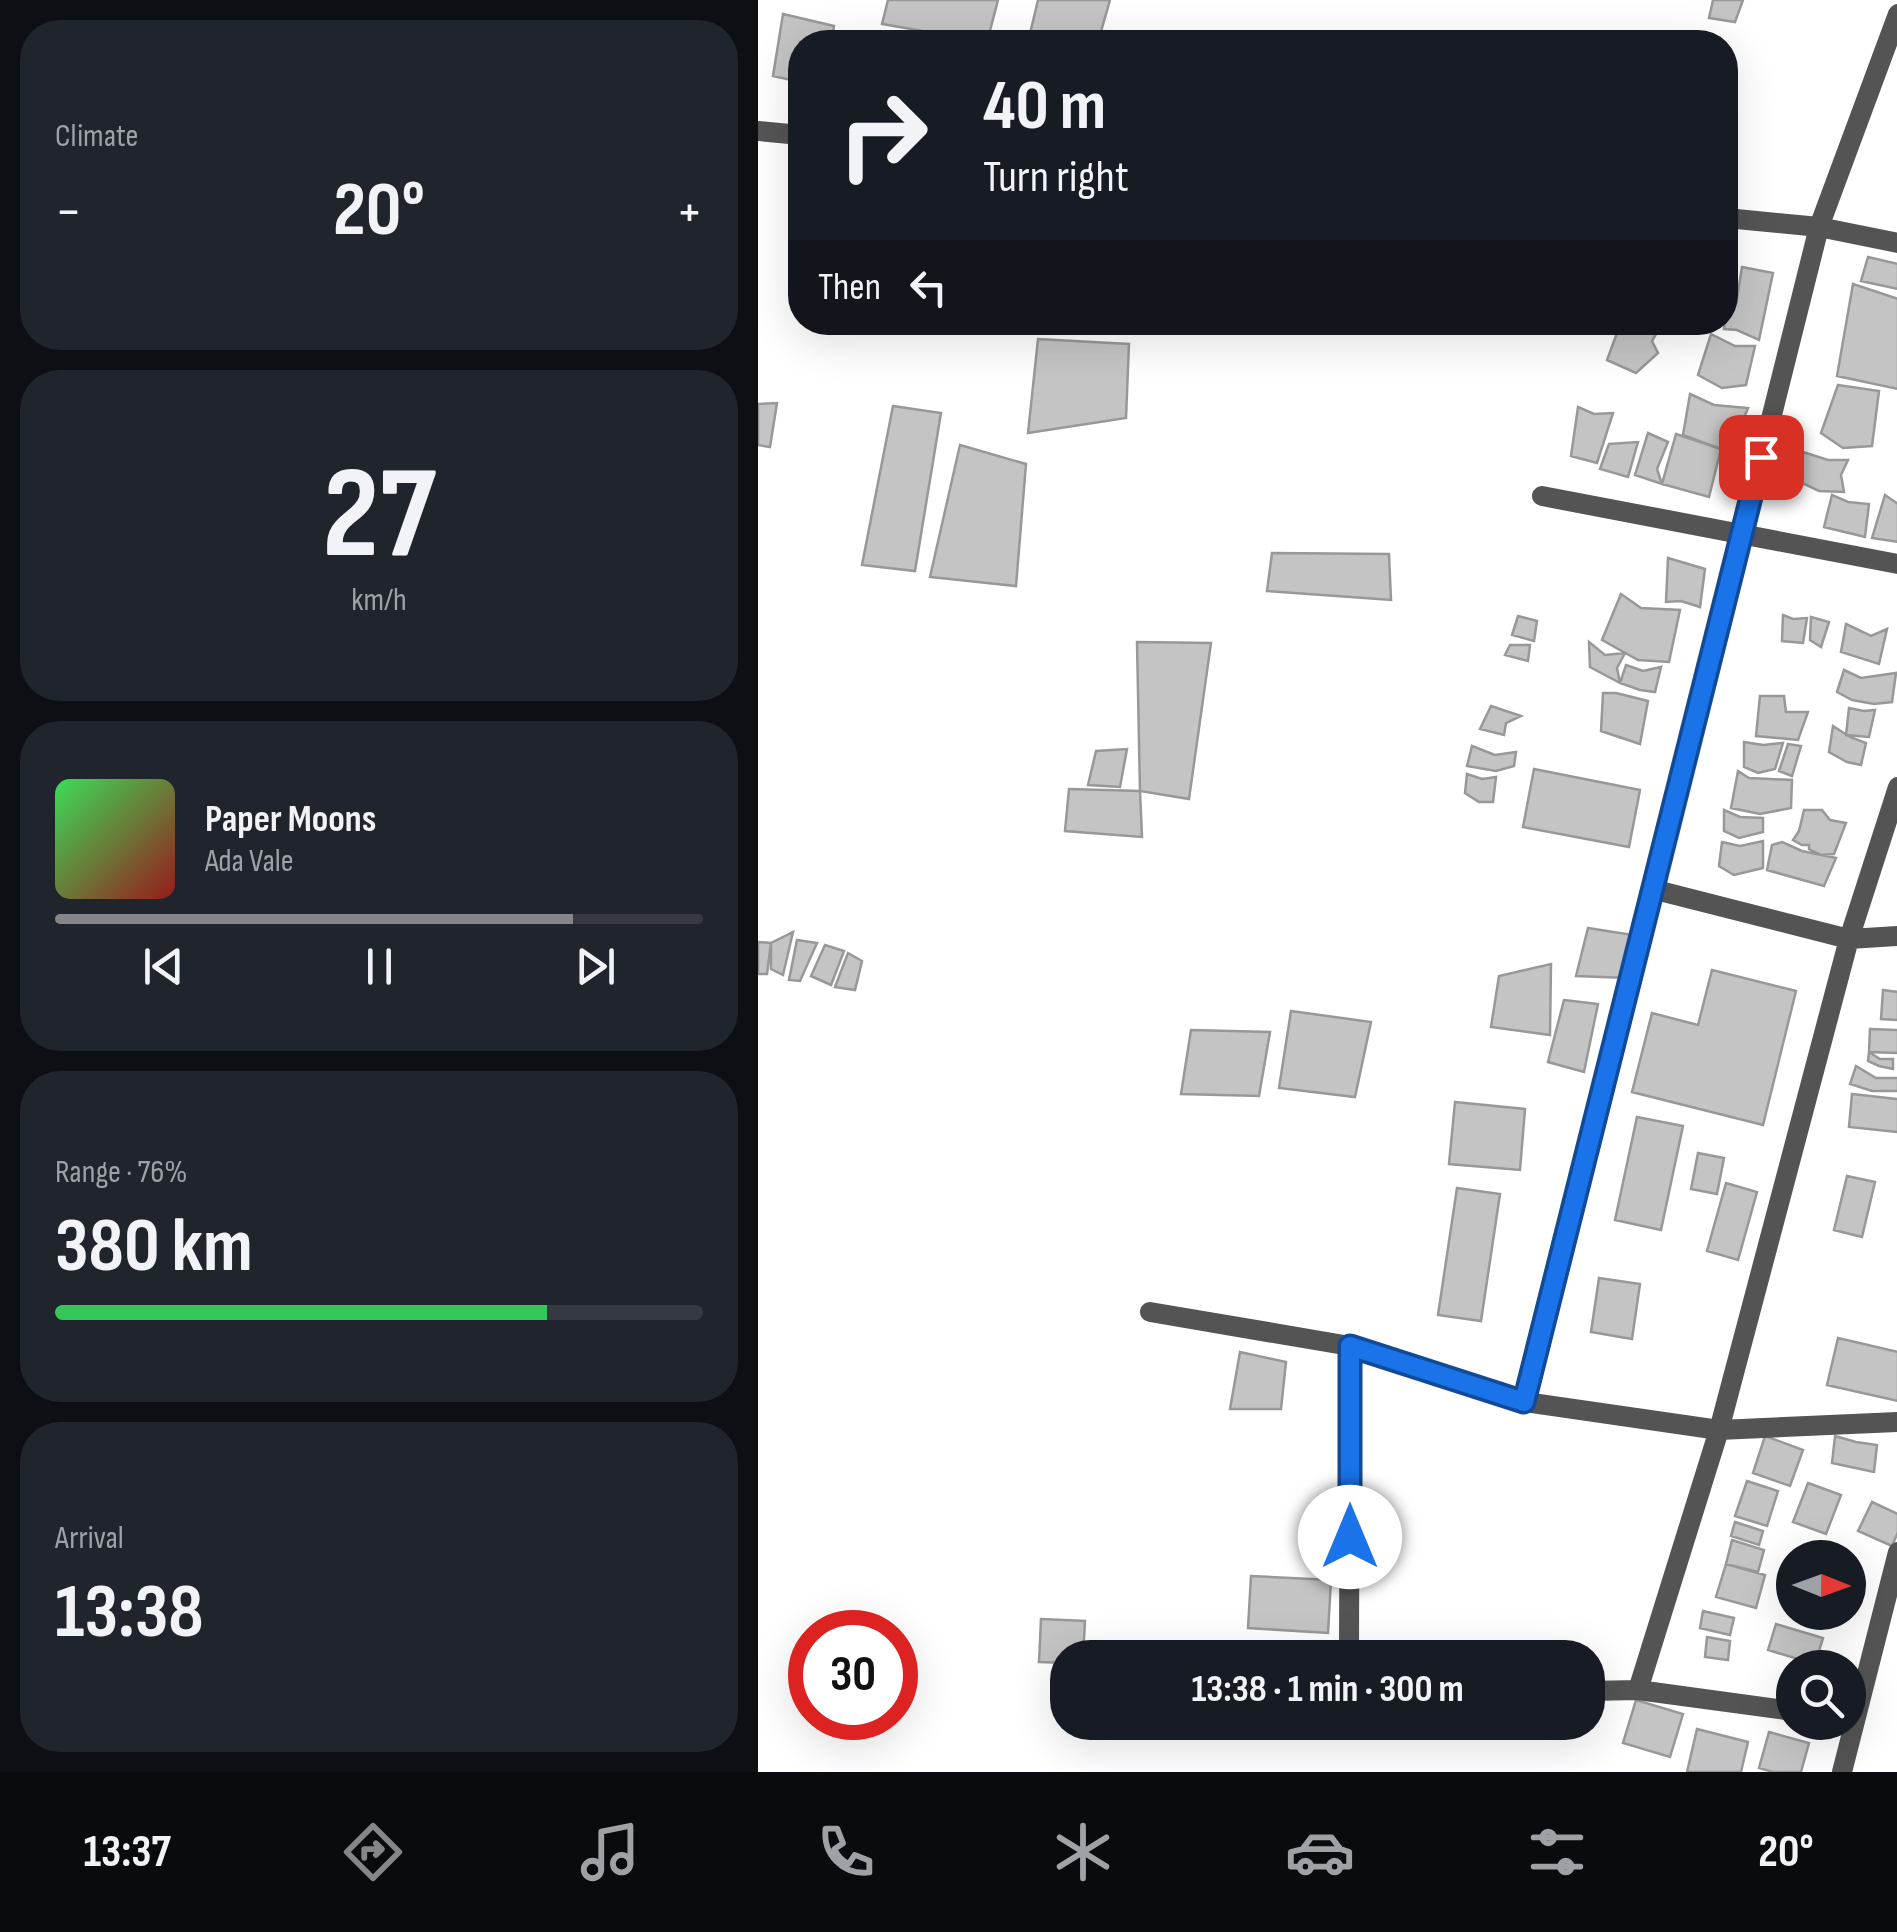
<!DOCTYPE html>
<html lang="en">
<head>
<meta charset="utf-8">
<style>
	:root { --surface:#171b24; --page:#20242c; --text:#f1f3f6; --muted:#9ea1a6; --line:#363941; --accent:#858687 }
	body { margin:0; font-family:"Sofia Sans Condensed",sans-serif; background:var(--page); color:var(--text); height:100vh; display:flex; flex-direction:column; font-size:38px; white-space:nowrap }
	* { box-sizing:border-box; margin:0 }
	p { font-size:32px; color:var(--muted) }
	.icon { flex:none; width:55px; height:55px; fill:none; stroke:currentColor; stroke-width:2; stroke-linecap:round; stroke-linejoin:round }
	.map { position:relative; flex:1; overflow:hidden }
	.details { display:flex; flex-direction:column; gap:20px; padding:20px; background:#0d0f14; width:758px }
	.details>* { flex:none }
	.banner { position:absolute; left:30px; top:30px; width:950px; height:305px; border-radius:40px; box-shadow:0 10px 40px #0002; background:#171b24; color:var(--text); overflow:hidden }
	.needle { width:65px; rotate:91deg }
	.tools { position:absolute; left:1018px; top:1540px; display:grid; gap:20px }
	.tools a { display:grid; place-items:center; width:90px; height:90px; border-radius:50%; background:var(--surface); box-shadow:0 10px 40px #0002; font-size:50px }
	.speed { position:absolute; left:30px; top:1610px; display:flex; gap:20px; font-size:50px; font-weight:700; text-align:center }
	.speed>* { display:grid; place-content:center; width:130px; height:130px; border-radius:50%; background:var(--surface); box-shadow:0 10px 40px #0002; line-height:1 }
	.speed .limit { border:15px solid #d22; background:#fff; color:#111 }
	.pin { position:absolute; display:grid; place-items:center; width:85px; height:85px; color:#fff; margin:-42px; border-radius:20px; box-shadow:0 5px 15px #0006 }
	.me { position:absolute; width:110px; margin:-55px; rotate:0deg; stroke-linejoin:round; filter:drop-shadow(0 0 8px #0008) }
	.turn { display:flex; align-items:center; gap:35px; height:210px; padding:0 30px; font-size:45px }
	.turn .icon { width:130px; height:130px; stroke-width:2.5 }
	.turn b { display:block; font-size:70px; line-height:85px }
	.then { display:flex; align-items:center; height:95px; padding:0 30px; background:#0003; gap:20px; font-size:38px }
	.big { font-size:75px; font-weight:700; line-height:1.1 }
	.details .tile { flex:1; display:flex; flex-direction:column; justify-content:center; gap:15px; min-width:0; padding:0 35px; border-radius:40px; background:var(--page) }
	.details .dial { align-items:center; gap:0 }
	.dial b { font-size:130px; line-height:1 }
	.song { display:flex; align-items:center; gap:30px }
	.cover { width:120px; height:120px; border-radius:15px; background:linear-gradient(135deg,hsl(130 70% 55%),hsl(0 70% 35%)) }
	.played { height:10px; border-radius:5px; background:linear-gradient(90deg,var(--accent) 80%,var(--line) 80%) }
	.keys { display:flex; justify-content:space-around; direction:ltr }
	.heat { display:flex; justify-content:space-between; align-items:center; font-size:55px; direction:ltr }
	.charge { height:15px; border-radius:8px; background:linear-gradient(90deg,#34c759 76%,var(--line) 0) }
	.trip { position:absolute; left:292px; top:1640px; width:555px; height:100px; border-radius:40px; background:var(--surface); box-shadow:0 10px 40px #0002; font-weight:700; line-height:100px; text-align:center }
	.menu { display:flex; height:160px; justify-content:space-around; align-items:center; background:#090b0e; color:var(--muted) }
	.menu .icon { width:70px; height:70px }
	.menu .on { color:var(--accent) }
	.menu b { font-size:45px; color:var(--text) }
	main { display:flex; flex:1; min-height:0 }
	.map>svg:first-child { display:block }
	.building { fill:#c4c4c4; stroke:#989898; stroke-width:2.5 }
	.lines { fill:none; stroke-linecap:round; stroke-linejoin:round }
	.minor { stroke:#545454; stroke-width:20 }
	.tertiary { stroke:#545454; stroke-width:20 }
	.route-casing { stroke:#114b97; stroke-width:25 }
	.route { stroke:#1a73e8; stroke-width:18 }
</style>
</head>
<body>
<main>
<section class="details">
<div class="tile"><p>Climate</p>
<div class="heat"><a>−</a><b class="big">20°</b><a>+</a></div>
</div>
<div class="tile dial"><b>27</b><p>km/h</p></div>
<div class="tile">
<div class="song"><i class="cover"></i><div><b>Paper Moons</b><p>Ada Vale</p></div></div>
<div class="played"></div>
<div class="keys"><svg class="icon" aria-label="previous" viewBox="0 0 24 24"><path d="M18 5L8 12l10 7zM5 5v14"/></svg><svg class="icon" aria-label="pause" viewBox="0 0 24 24"><path d="M8 5v14M16 5v14"/></svg><svg class="icon" aria-label="next" viewBox="0 0 24 24"><path d="M6 5l10 7-10 7zM19 5v14"/></svg></div>
</div>
<div class="tile"><p>Range · 76%</p><b class="big">380 km</b><div class="charge"></div></div>
<div class="tile"><p>Arrival</p><b class="big">13:38</b></div>
</section>
<div class="map">
<svg width="1140" height="1772" viewBox="0 0 1140 1772">
	<rect width="100%" height="100%" fill="#fff"/>
	<path class="building" d="M130 0H240L229 42 124 24Z
		M280 0H352L340 42H270Z
		M955 0H985L977 22 951 18Z
		M25 14 76 26 73 42H42V82L15 76Z
		M776 32 813 37 812 42H775Z
		M1110 257 1140 264V289L1103 281Z
		M984 267 1015 273 1001 340 979 330 966 329 968 294 979 298Z
		M1095 284 1140 299V389L1079 376Z
		M863 322 904 324 894 341 900 353 878 373 849 360Z
		M953 334 977 346H997L988 385 964 388 940 375Z
		M280 339 371 344 368 418 270 433Z
		M1080 385 1121 391 1114 446 1085 448 1063 433Z
		M932 394 956 405 990 408 971 452 925 435Z
		M19 403 12 447 0 445V404Z
		M135 406 183 413 157 571 104 565Z
		M820 407 836 414 855 413 839 463 813 456Z
		M890 433 910 442 899 469 904 484 877 475Z
		M918 434 963 449 951 497 904 484Z
		M880 442 870 477 842 469 851 444Z
		M202 445 268 464 258 586 172 577Z
		M1045 452 1070 460H1090L1083 475 1086 492 1061 491 1042 482Z
		M1074 495 1090 502 1111 504 1107 537 1066 527Z
		M1127 495 1140 504V542L1114 538Z
		M514 553 631 554 633 600 509 591Z
		M910 558 947 569 942 607 923 601 908 602Z
		M863 594 883 608 922 610 911 662 880 660 844 640Z
		M1025 615 1035 619 1049 618 1045 643 1024 641Z
		M760 616 779 621 776 641 754 635Z
		M1053 617 1071 622 1063 647 1052 640Z
		M1088 624 1113 636 1129 629 1121 664 1083 652Z
		M379 642 453 643 431 799 382 791Z
		M831 642 847 655 867 653 859 668 862 683 832 667Z
		M752 645H772L770 661 747 655Z
		M868 665 885 671 903 667 897 692 882 690 862 683Z
		M1086 670 1103 678 1138 673 1134 702 1116 704 1094 700 1079 692Z
		M845 693H858L890 701 882 744 843 731Z
		M1002 696H1026L1028 712H1050L1040 740 998 736Z
		M733 706 763 716 748 723 746 735 722 729Z
		M1091 708 1106 711 1117 710 1111 737 1088 735Z
		M1075 726 1092 737 1108 743 1103 765 1089 762 1071 752Z
		M986 742 1005 745 1025 743 1017 769 1000 773 986 767Z
		M1030 744 1043 746 1034 776 1021 771Z
		M714 746 737 755 758 752 756 766 738 771 709 766Z
		M369 749 362 787 330 785 338 751Z
		M776 769 882 790 871 847 765 827Z
		M980 771 991 778 1034 780 1033 808 1002 814 973 808Z
		M709 774 724 779 738 777 735 802H721L707 793Z
		M311 789 382 791 384 837 307 831Z
		M966 810 982 817 1005 818V832L981 838 966 831Z
		M1046 810H1064L1072 820 1088 823 1076 854 1063 855 1051 849V845H1044L1035 840 1041 831Z
		M1005 841V868L976 875 961 866 964 842 982 846Z
		M1024 842 1044 851 1078 858 1066 886 1009 870 1014 845Z
		M830 928 875 935 869 978 818 976Z
		M35 932 25 975 13 969V943Z
		M39 940 59 943 42 981 31 980Z
		M0 942 13 943 9 974H0Z
		M67 945 86 951 73 985 53 976Z
		M90 953 104 961 97 990 77 987Z
		M793 964 792 1035 733 1027 741 976Z
		M954 970 1038 991 1005 1125 874 1092 894 1013 940 1025Z
		M1125 990 1140 992V1020L1123 1019Z
		M806 1000 840 1004 826 1072 790 1062Z
		M533 1011 613 1022 597 1097 521 1088Z
		M1112 1029 1140 1030V1053L1111 1052Z
		M433 1030 512 1032 501 1096 423 1094Z
		M1111 1052 1122 1059H1135V1069L1121 1066 1110 1061Z
		M1098 1066 1118 1078H1140V1091H1114L1092 1084Z
		M1094 1094 1140 1099V1132L1091 1127Z
		M697 1102 767 1109 762 1170 691 1164Z
		M879 1117 925 1126 903 1230 857 1220Z
		M940 1153 966 1158 959 1194 933 1189Z
		M1089 1176 1117 1182 1104 1237 1076 1230Z
		M968 1183 999 1192 980 1260 949 1251Z
		M699 1188 742 1194 723 1321 680 1315Z
		M841 1278 882 1284 874 1339 833 1332Z
		M1080 1338 1140 1352V1401L1069 1385Z
		M482 1352 528 1362 523 1409H472Z
		M1007 1436 1045 1450 1032 1486 995 1473Z
		M1077 1436 1098 1442 1119 1445 1116 1472 1074 1463Z
		M989 1481 1020 1491 1009 1526 977 1516Z
		M1050 1483 1083 1495 1068 1534 1035 1522Z
		M1114 1502 1140 1514V1532L1134 1546 1100 1531Z
		M977 1522 1005 1531 1001 1545 973 1536Z
		M974 1540 1006 1550 1000 1572 968 1564Z
		M968 1564 1007 1575 998 1608 958 1597Z
		M493 1576 573 1580 570 1633 490 1628Z
		M945 1611 976 1618 972 1635 942 1628Z
		M283 1619 327 1621 325 1658H310V1663L281 1662Z
		M1018 1624 1065 1638 1057 1664 1010 1650Z
		M949 1637 972 1641 970 1660 947 1657Z
		M362 1645 413 1650 412 1658H361Z
		M878 1700 925 1714 912 1757 865 1743Z
		M352 1722H409V1731L352 1729Z
		M458 1722H500L499 1732 458 1728Z
		M718 1722H769L767 1738 717 1734Z
		M939 1729 990 1742 983 1772H929Z
		M1011 1732 1051 1743 1043 1772H1015L1001 1768Z"/>
	<g class="lines">
		<path class="minor" d="M0 131 42 135
			M784 496 1140 564
			M894 889 1091 939 1140 936
			M392 1312 592 1346 767 1402 961 1430 1140 1422
			M592 1346 591 1652 596 1658
			M767 1402 1061 227 968 218
			M880 1690 961 1430 1091 939 1140 787
			M830 1691 880 1690 1035 1711
			M1084 1772 1140 1552"/>
		<path class="tertiary" d="M1140 14 1061 227 1140 243"/>
	</g>
	<g class="lines">
		<g class="route-casing">
			<path id="route" d="M592 1537V1346L766 1402 1003 457"/>
		</g>
		<use href="#route" class="route"/>
	</g>
</svg>
<div class="tools">
<a><svg class="needle" viewBox="-14 -14 28 28"><path d="M0-13l5 13h-10z" fill="#e53935"/><path d="M0 13l5-13h-10z" fill="#9ea1a6"/></svg></a>
<a><svg class="icon" aria-label="search" viewBox="0 0 24 24"><circle cx="10" cy="10" r="6"/><path d="M15 15l6 6"/></svg></a>
</div>
<div class="speed"><div class="limit">30</div></div>
<div class="pin" style="left:1003px;top:457px;background:#d93025"><svg class="icon" aria-label="arrive" viewBox="0 0 24 24"><path d="M6 21V4h12l-3 4 3 4H6"/></svg></div>
<svg class="me" style="left:592px;top:1537px" viewBox="-20 -20 40 40"><circle r="19" fill="#fff"/><path d="M0-13L10 11 0 6-10 11z" fill="#1a73e8"/></svg>
<div class="trip">13:38 · 1 min · 300 m</div>
<div class="banner">
<div class="turn"><svg class="icon" aria-label="right" viewBox="0 0 24 24"><path d="M7 20v-9h11M14 6l5 5-5 5"/></svg><div><b>40 m</b>Turn right</div></div>
<div class="then">Then<svg class="icon" aria-label="left" viewBox="0 0 24 24"><path d="M17 20v-9H6M10 6l-5 5 5 5"/></svg></div>
</div>
</div>
</main>
<nav class="menu">
<b>13:37</b>
<svg class="icon on" aria-label="directions" viewBox="0 0 24 24"><path d="M12 3l9 9-9 9-9-9zM9 14v-3h6M13 9l2 2-2 2"/></svg>
<svg class="icon" aria-label="music" viewBox="0 0 24 24"><path d="M9 18V5l10-2v13"/><circle cx="6" cy="18" r="3"/><circle cx="16" cy="16" r="3"/></svg>
<svg class="icon" aria-label="phone" viewBox="0 0 24 24"><path d="M5 4h4l2 5-3 2q2 4 5 5l2-3 5 2v4C11 20 4 13 5 4z"/></svg>
<svg class="icon" aria-label="climate" viewBox="0 0 24 24"><path d="M12 3v18M4 7l16 10M4 17L20 7"/></svg>
<svg class="icon" aria-label="car" viewBox="0 0 24 24"><path d="M5 17H2v-5l4-1 3-4h7l3 4 3 1v5h-3M9 17h6M6 11h13"/><circle cx="7" cy="17" r="2"/><circle cx="17" cy="17" r="2"/></svg>
<svg class="icon" aria-label="filters" viewBox="0 0 24 24"><path d="M4 7h16M4 17h16"/><circle cx="9" cy="7" r="2"/><circle cx="15" cy="17" r="2"/></svg>
<b>20°</b>
</nav>
</body>
</html>
